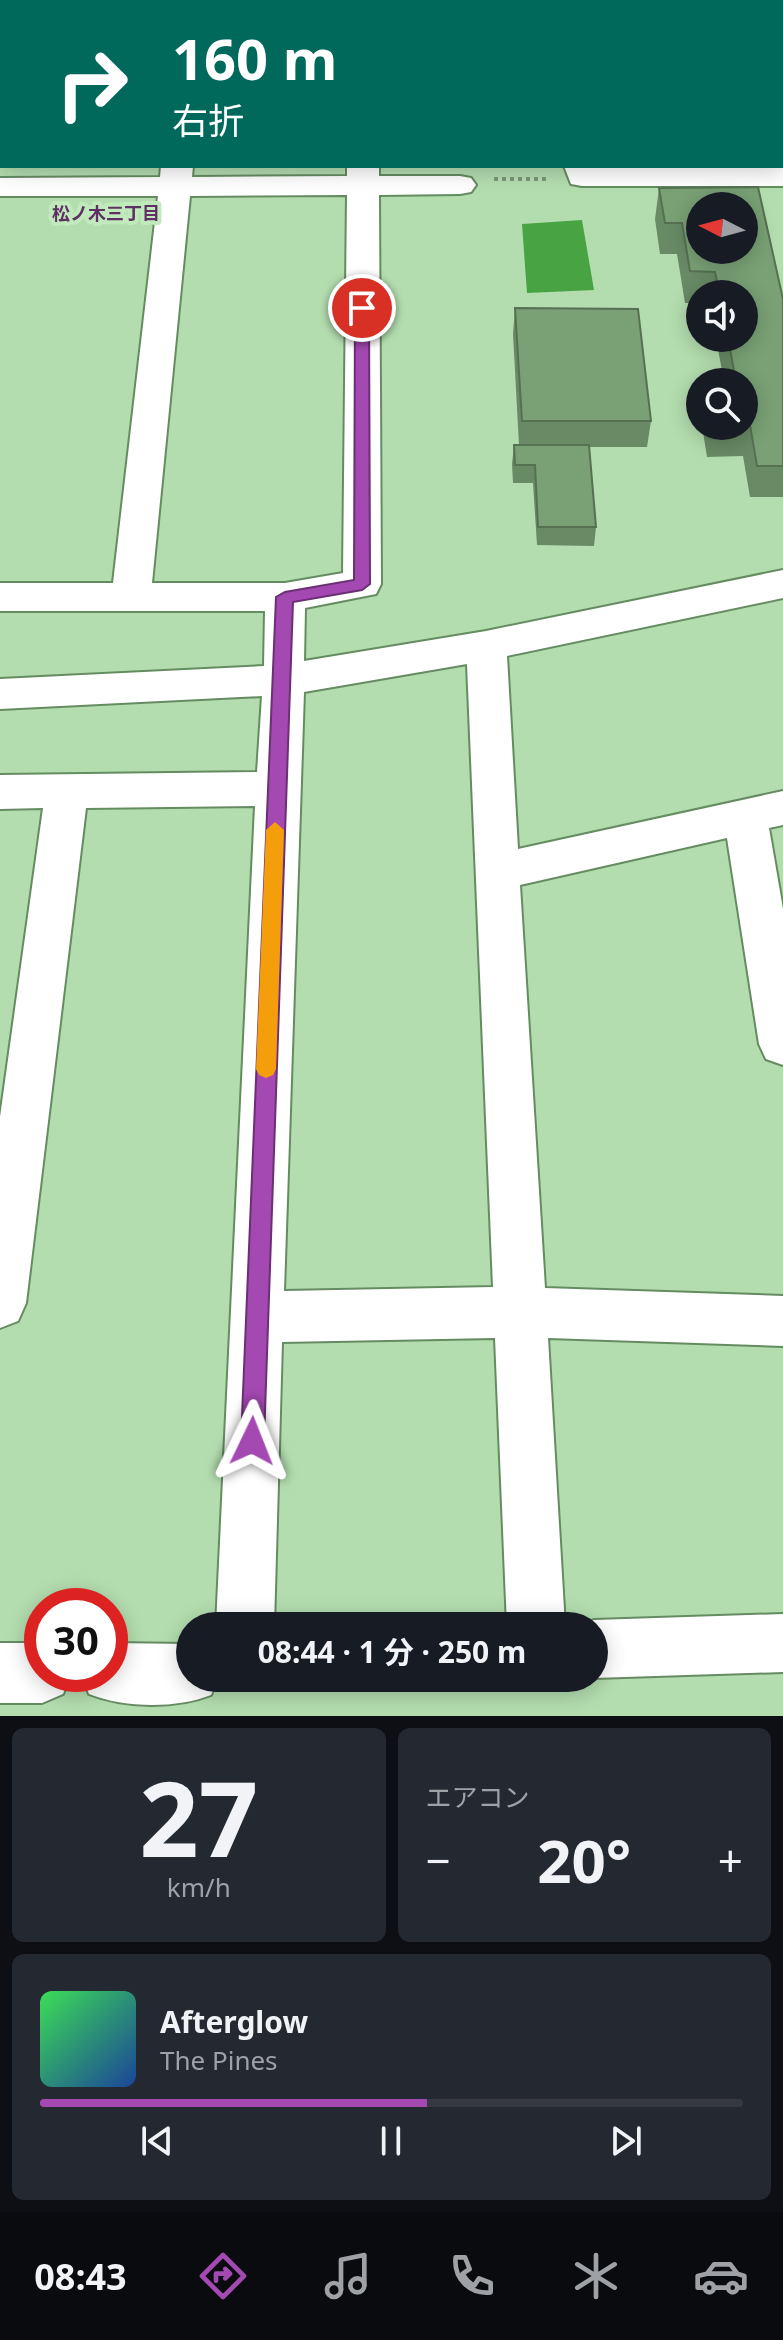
<!DOCTYPE html>
<html lang="ja">
<head>
<meta charset="utf-8">
<style>
	:root { --surface:#171b24; --page:#242831; --text:#f1f3f6; --muted:#9ea1a6; --line:#363941; --accent:#a448b2 }
	body { margin:0; font-family:"Noto Sans","Noto Sans JP",sans-serif; background:var(--page); color:var(--text); height:100vh; display:flex; flex-direction:column; font-size:30px; white-space:nowrap }
	* { box-sizing:border-box; margin:0 }
	p { font-size:26px; color:var(--muted) }
	.icon { flex:none; width:44px; height:44px; fill:none; stroke:currentColor; stroke-width:2; stroke-linecap:round; stroke-linejoin:round }
	.map { position:relative; height:1716px; overflow:hidden }
	.details { display:flex; flex-direction:column; gap:12px; padding:12px; background:#0d0f14; flex:1 }
	.details>* { flex:none }
	.hud { position:absolute; left:0px; top:0px; width:784px; height:168px; box-shadow:0 4px 20px #0003; background:#00695c; color:#fff; overflow:hidden }
	.needle { width:52px; rotate:276deg }
	.controls { position:absolute; left:686px; top:192px; display:grid; gap:16px }
	.controls a { display:grid; place-items:center; width:72px; height:72px; border-radius:50%; background:var(--surface); box-shadow:0 4px 20px #0003; font-size:40px }
	.speed { position:absolute; left:24px; top:1588px; display:flex; gap:16px; font-size:40px; font-weight:700; text-align:center }
	.speed>* { display:grid; place-content:center; width:104px; height:104px; border-radius:50%; background:var(--surface); box-shadow:0 4px 20px #0003; line-height:1 }
	.speed .limit { border:12px solid #d22; background:#fff; color:#111 }
	.pin { position:absolute; display:grid; place-items:center; width:68px; height:68px; color:#fff; margin:-34px; border:4px solid #fff; border-radius:50%; box-shadow:0 2px 8px #0007 }
	.me { position:absolute; width:88px; margin:-44px; rotate:2deg; stroke-linejoin:round; filter:drop-shadow(0 0 6px #0008) }
	.turn { display:flex; align-items:center; gap:28px; height:168px; padding:0 40px; font-size:36px }
	.turn .icon { width:104px; height:104px; stroke-width:2.5 }
	.turn b { display:block; font-size:56px; line-height:68px }
	.big { font-size:60px; font-weight:700; line-height:1.1 }
	.details .card { flex:1; display:flex; flex-direction:column; justify-content:center; gap:12px; min-width:0; padding:0 28px; border-radius:12px; background:var(--page) }
	.details .dial { align-items:center; gap:0 }
	.dial b { font-size:104px; line-height:1 }
	.song { display:flex; align-items:center; gap:24px }
	.cover { width:96px; height:96px; border-radius:12px; background:linear-gradient(135deg,hsl(130 70% 55%),hsl(220 70% 35%)) }
	.played { height:8px; border-radius:4px; background:linear-gradient(90deg,var(--accent) 55%,var(--line) 55%) }
	.keys { display:flex; justify-content:space-around; direction:ltr }
	.heat { display:flex; justify-content:space-between; align-items:center; font-size:44px; direction:ltr }
	.details .tiles { flex:1; display:grid; gap:12px; grid-template-columns:1fr 1fr }
	.card:last-child { grid-column:span 2 }
	.trip { position:absolute; left:176px; top:1612px; width:432px; height:80px; border-radius:40px; background:var(--surface); box-shadow:0 4px 20px #0003; font-weight:700; line-height:80px; text-align:center }
	.tab-bar { display:flex; height:128px; justify-content:space-around; align-items:center; background:#090b0e; color:var(--muted) }
	.tab-bar .icon { width:56px; height:56px }
	.tab-bar .on { color:var(--accent) }
	.tab-bar b { font-size:36px; color:var(--text) }
	.map>svg:first-child { display:block }
	.water { fill:#48a442 }
	.lines { fill:none; stroke-linecap:round; stroke-linejoin:round }
	.street-casing { stroke:#658c61; stroke-width:4 }
	.path { stroke:#799876; stroke-width:4; stroke-dasharray:4 4; stroke-linecap:butt }
	.street { fill:#fff; fill-rule:evenodd }
	.wall { fill:#688a65 }
	.building { fill:#79a175; stroke:#557152; stroke-width:2; fill-rule:evenodd }
	.route { fill:#a448b2; stroke:#6b2f74; stroke-width:2 }
	.slow { fill:#f59e0b }
	.labels { text-anchor:middle; dominant-baseline:central; stroke-width:8; stroke-linejoin:round; paint-order:stroke }
	.far-neighbourhood-label { font-size:18px; font-weight:bold; fill:#5e3064; stroke:#c0eabb }
</style>
</head>
<body>
<div class="map">
<svg width="783" height="1716" viewBox="0 0 783 1716">
	<rect width="100%" height="100%" fill="#b3ddaf"/>
	<path class="water" d="M582 220 594 290 527 293 522 224Z"/>
	<g class="lines">
		<g class="street-casing">
			<path id="street" d="M18 0H46V2H18Z
				M349 0H377V2H349Z
				M544 0H572L573 2H545Z
				M723 0H751V2H723Z
				M0 130H2L0 157Z
				M161 166H193L192 177 347 176V166H379V176H460L471 178 476 185 471 192 460 194 379 195 381 584 376 594 305 608 304 661 486 631 783 570V598L507 656 518 849 783 791V825L769 828 783 909V1065L766 1059 759 1044 727 838 520 885 545 1288 783 1296V1346L548 1338 565 1626H507L495 1338 282 1342 274 1626H216L255 806 86 808 26 1303 18 1321 0 1328V1117L43 808 0 809V775L257 772 262 696 0 709V679L264 666 265 611H0V583H113L158 196H0V178L160 177ZM347 195 343 573 285 583H152L190 196ZM467 664 493 1287 284 1291 304 692Z
				M564 166 783 168V186H582L571 184Z
				M783 1614V1672L594 1678V1626H579L594 1620Z
				M0 1643H42V1674H71L63 1694 42 1703H0Z
				M110 1643 190 1644V1678H218L211 1695C176 1709 124 1708 89 1694L81 1674H110Z"/>
		</g>
		<path class="path" d="M494 179H548"/>
		<use href="#street" class="street"/>
	</g>
	<path class="wall" d="M659 188 783 299V497H750L743 456 707 457 702 426H744V382H724L716 338H744V294H700V303H685L677 254H660L655 219Z
		M515 308 651 421 647 447H589L596 527 594 546 537 545 533 483H513L512 464 514 445H519L513 334Z"/>
	<path class="building" d="M758 187 783 299V466H757L750 425H744V382H736L728 338H744V294H720L715 272 690 271 682 223H665L659 188ZM700 206H744V250H700Z
		M515 308 638 309 651 421H522Z
		M514 445H589L596 527H538L535 465H515Z"/>
	<path class="route" d="M362 303 369 308 370 584 362 590 293 602 264 1441 260 1449 252 1452 244 1449 241 1441 276 597 285 592 354 580 355 308Z"/>
	<path class="slow" d="M275 822 284 830 276 1069 273 1075 266 1078 259 1075 256 1069 266 830Z"/>
	<g class="labels">
		<g class="far-neighbourhood-label">
			<text x="106" y="213">松ノ木三丁目</text>
		</g>
	</g>
</svg>
<div class="controls">
<a><svg class="needle" viewBox="-14 -14 28 28"><path d="M0-13l5 13h-10z" fill="#e53935"/><path d="M0 13l5-13h-10z" fill="#9ea1a6"/></svg></a>
<a><svg class="icon" aria-label="sound" viewBox="0 0 24 24"><path d="M4 9h4l5-4v14l-5-4H4zM17 9q2 3 0 6"/></svg></a>
<a><svg class="icon" aria-label="search" viewBox="0 0 24 24"><circle cx="10" cy="10" r="6"/><path d="M15 15l6 6"/></svg></a>
</div>
<div class="speed"><div class="limit">30</div></div>
<div class="pin" style="left:362px;top:308px;background:#d93025"><svg class="icon" aria-label="arrive" viewBox="0 0 24 24"><path d="M6 21V4h12l-3 4 3 4H6"/></svg></div>
<svg class="me" style="left:252px;top:1441px" viewBox="-20 -20 40 40"><path d="M0-17L14 15 0 8-14 15z" fill="#a448b2" stroke="#fff" stroke-width="4"/></svg>
<div class="trip">08:44 · 1 分 · 250 m</div>
<div class="hud">
<div class="turn"><svg class="icon" aria-label="right" viewBox="0 0 24 24"><path d="M7 20v-9h11M14 6l5 5-5 5"/></svg><div><b>160 m</b>右折</div></div>
</div>
</div>
<section class="details">
<div class="tiles">
<div class="card dial"><b>27</b><p>km/h</p></div>
<div class="card"><p>エアコン</p>
<div class="heat"><a>−</a><b class="big">20°</b><a>+</a></div>
</div>
<div class="card">
<div class="song"><i class="cover"></i><div><b>Afterglow</b><p>The Pines</p></div></div>
<div class="played"></div>
<div class="keys"><svg class="icon" aria-label="previous" viewBox="0 0 24 24"><path d="M18 5L8 12l10 7zM5 5v14"/></svg><svg class="icon" aria-label="pause" viewBox="0 0 24 24"><path d="M8 5v14M16 5v14"/></svg><svg class="icon" aria-label="next" viewBox="0 0 24 24"><path d="M6 5l10 7-10 7zM19 5v14"/></svg></div>
</div>
</div>
</section>
<nav class="tab-bar">
<b>08:43</b>
<svg class="icon on" aria-label="directions" viewBox="0 0 24 24"><path d="M12 3l9 9-9 9-9-9zM9 14v-3h6M13 9l2 2-2 2"/></svg>
<svg class="icon" aria-label="music" viewBox="0 0 24 24"><path d="M9 18V5l10-2v13"/><circle cx="6" cy="18" r="3"/><circle cx="16" cy="16" r="3"/></svg>
<svg class="icon" aria-label="phone" viewBox="0 0 24 24"><path d="M5 4h4l2 5-3 2q2 4 5 5l2-3 5 2v4C11 20 4 13 5 4z"/></svg>
<svg class="icon" aria-label="climate" viewBox="0 0 24 24"><path d="M12 3v18M4 7l16 10M4 17L20 7"/></svg>
<svg class="icon" aria-label="car" viewBox="0 0 24 24"><path d="M5 17H2v-5l4-1 3-4h7l3 4 3 1v5h-3M9 17h6M6 11h13"/><circle cx="7" cy="17" r="2"/><circle cx="17" cy="17" r="2"/></svg>
</nav>
</body>
</html>
